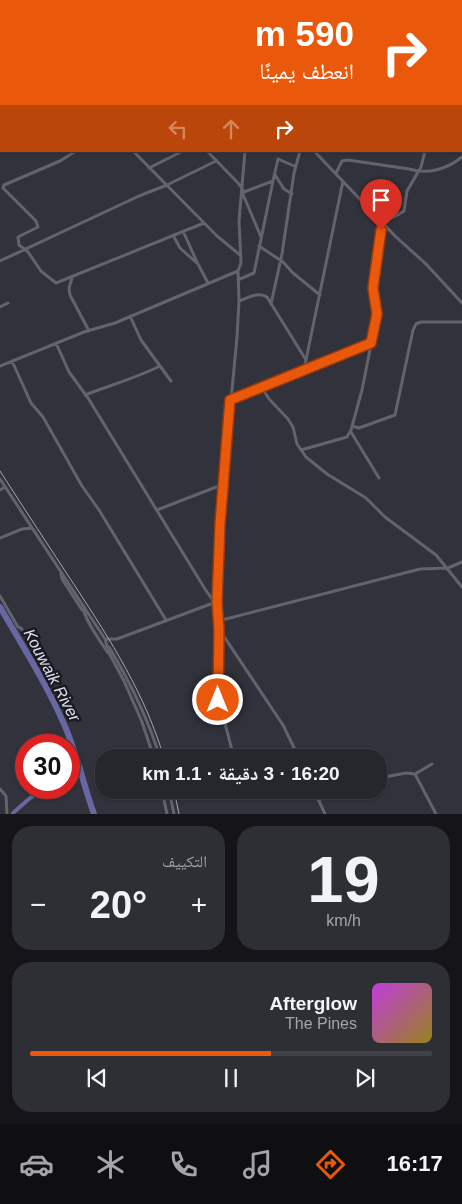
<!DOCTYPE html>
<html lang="ar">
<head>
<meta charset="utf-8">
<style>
	:root { --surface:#26262d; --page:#2e2e35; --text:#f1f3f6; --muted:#a4a5aa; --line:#424349; --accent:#ea580c }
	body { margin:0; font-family:Helvetica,"Noto Naskh Arabic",sans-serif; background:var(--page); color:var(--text); direction:rtl; height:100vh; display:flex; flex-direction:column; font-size:19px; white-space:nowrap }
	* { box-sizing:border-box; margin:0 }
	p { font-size:16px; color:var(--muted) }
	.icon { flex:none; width:28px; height:28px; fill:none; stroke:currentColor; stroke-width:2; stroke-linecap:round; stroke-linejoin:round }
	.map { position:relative; height:814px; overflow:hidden; direction:ltr }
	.sheet { display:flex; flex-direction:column; gap:12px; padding:12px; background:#151519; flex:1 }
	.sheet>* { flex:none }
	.guide { position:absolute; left:0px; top:0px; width:462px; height:152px; box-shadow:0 1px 4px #0004,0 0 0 1px var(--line); direction:rtl; background:#ea580c; color:#fff; overflow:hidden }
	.speed { position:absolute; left:15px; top:734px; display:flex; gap:10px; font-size:25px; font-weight:700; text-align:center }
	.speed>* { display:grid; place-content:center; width:65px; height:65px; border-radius:50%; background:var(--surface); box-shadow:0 1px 4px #0004,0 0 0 1px var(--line); line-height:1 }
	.speed .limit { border:8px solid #d22; background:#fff; color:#111 }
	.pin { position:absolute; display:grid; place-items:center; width:42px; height:42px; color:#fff; margin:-51px -21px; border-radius:50% 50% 50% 0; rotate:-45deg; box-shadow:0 0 5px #0007 }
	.pin .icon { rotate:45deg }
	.me { position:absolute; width:55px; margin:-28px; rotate:0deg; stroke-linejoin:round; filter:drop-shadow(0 0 4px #0008) }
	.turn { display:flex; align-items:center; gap:18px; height:105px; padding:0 25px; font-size:22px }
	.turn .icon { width:65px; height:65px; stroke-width:2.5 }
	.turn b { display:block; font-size:35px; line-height:42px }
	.lanes { display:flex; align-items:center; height:48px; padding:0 25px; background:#0003; justify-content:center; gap:25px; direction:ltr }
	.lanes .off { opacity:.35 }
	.big { font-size:38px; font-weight:800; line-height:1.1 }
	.sheet .card { flex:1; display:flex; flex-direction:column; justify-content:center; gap:8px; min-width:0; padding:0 18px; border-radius:20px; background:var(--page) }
	.sheet .dial { align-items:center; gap:0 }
	.dial b { font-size:65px; line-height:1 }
	.song { display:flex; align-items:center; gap:15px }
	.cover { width:60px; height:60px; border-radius:8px; background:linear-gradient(135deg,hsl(290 70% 55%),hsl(50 70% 35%)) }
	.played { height:5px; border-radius:2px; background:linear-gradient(90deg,var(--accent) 60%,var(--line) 60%) }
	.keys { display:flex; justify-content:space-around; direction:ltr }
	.heat { display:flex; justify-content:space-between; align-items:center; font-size:28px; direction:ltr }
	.sheet .tiles { flex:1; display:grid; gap:12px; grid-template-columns:1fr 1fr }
	.card:last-child { grid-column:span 2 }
	.trip { position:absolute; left:95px; top:749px; width:292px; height:50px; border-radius:20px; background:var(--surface); box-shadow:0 1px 4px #0004,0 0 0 1px var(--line); font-weight:800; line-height:50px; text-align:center; direction:rtl }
	.tab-bar { display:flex; height:80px; justify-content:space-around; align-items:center; background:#0f0f12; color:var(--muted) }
	.tab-bar .icon { width:35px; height:35px }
	.tab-bar .current { color:var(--accent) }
	.tab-bar b { font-size:22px; color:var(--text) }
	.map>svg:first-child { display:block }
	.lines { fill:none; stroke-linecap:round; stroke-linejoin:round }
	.canal { stroke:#6767a2; stroke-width:4 }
	.river { stroke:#6767a2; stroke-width:6 }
	.minor { stroke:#63636e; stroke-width:3 }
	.rail { stroke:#a7a7af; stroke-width:1 }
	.route-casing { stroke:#983908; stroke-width:12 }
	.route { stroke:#ea580c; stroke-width:9 }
	.labels { text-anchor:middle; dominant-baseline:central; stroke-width:5; stroke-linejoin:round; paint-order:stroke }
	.water-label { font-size:16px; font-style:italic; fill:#dfe1f2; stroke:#1a1a1f }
</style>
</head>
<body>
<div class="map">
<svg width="462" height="814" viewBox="0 0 462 814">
	<rect width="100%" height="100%" fill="#32323c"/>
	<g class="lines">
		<path class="canal" d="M0 608H1
			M69 773 81 768
			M13 813 30 798 47 788"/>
		<path class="river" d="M0 607C22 645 46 683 64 724 77 753 83 784 94 814"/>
		<path class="minor" d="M18 0 19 1
			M157 0 159 1
			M220 0V1
			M407 0 408 1
			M459 0 460 1
			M176 1V0
			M268 1V0
			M336 1V0
			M461 11 462 16
			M0 37 1 36
			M461 42H462
			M0 76H1
			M0 143 1 142
			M76 151 60 161 4 185 3 188 36 221 38 227 18 237 19 245 28 252 41 271 56 283 204 223
			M133 151 217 236 240 255
			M207 151 239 184 244 192 273 181 278 159 294 166 296 165
			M314 151 395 236 426 264 462 303
			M149 168 183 151
			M336 173 342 161 348 160 409 169C428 175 447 169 462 157
			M275 175 284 189 292 194
			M242 192 261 237
			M183 231 197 262
			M173 235 180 248 198 264 208 283
			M259 246 283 262 293 273 320 295
			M0 261 139 196 167 185 216 161
			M72 278 69 288 70 295 89 331
			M240 279 254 273 273 181
			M271 304 282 254 294 173 300 151
			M0 307 8 303
			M130 316 141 340 171 381
			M56 343 69 372 88 398 205 589 214 602
			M306 360 343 181
			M12 361 31 403 43 417 82 486 99 510 166 620
			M0 366 84 332 115 323 238 271
			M304 370 370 343
			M261 387 270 400 288 419 293 427 297 444 306 457 327 474 366 498 385 517 436 555 462 587
			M85 395C111 385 136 378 160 366
			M230 400 304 370 306 360 267 297C258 291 248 298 239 301
			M352 426 359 428 395 415 413 330 416 324 421 322H462
			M351 432 379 478
			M301 450 347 437 351 430 362 390 377 314 373 288 381 229C386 217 395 218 404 211L407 191 421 167 425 151
			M0 479 105 639
			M0 490 5 487
			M157 510 224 484
			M0 538 22 529 32 528
			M61 573 62 579 82 610
			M0 596 18 627 21 628 37 653
			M83 606C83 618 101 642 108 653
			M218 621 420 569 448 568 462 562
			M219 629 283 725 299 758
			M109 647C130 682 148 718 160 758
			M154 758 142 722 124 681 109 653 105 639H117L216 602
			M234 758 219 700V629L217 602 225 464 237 337 239 301 238 271 241 263 239 221 245 151
			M265 758 296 751
			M415 774 436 814
			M379 778 406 773 415 774 432 764
			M0 789 6 796 7 814
			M162 790 167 814
			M169 790 174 814
			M314 790 325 814
			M318 800 345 790"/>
		<path class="rail" d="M0 471C25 510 50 548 75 586 111 641 145 694 164 758
			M174 790 179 814"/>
	</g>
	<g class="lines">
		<g class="route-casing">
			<path id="route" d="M218 700 219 629 217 602 220 524 230 400 371 343 377 314 373 288 381 230"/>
		</g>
		<use href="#route" class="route"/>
	</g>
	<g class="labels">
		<g class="water-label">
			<text transform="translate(52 675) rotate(62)">Kouwaik River</text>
		</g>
	</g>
</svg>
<div class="speed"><div class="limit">30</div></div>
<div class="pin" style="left:381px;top:230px;background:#d93025"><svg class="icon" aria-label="arrive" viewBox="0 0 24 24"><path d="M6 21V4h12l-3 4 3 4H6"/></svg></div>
<svg class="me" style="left:218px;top:700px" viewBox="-20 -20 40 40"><circle r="17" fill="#ea580c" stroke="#fff" stroke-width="3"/><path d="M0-11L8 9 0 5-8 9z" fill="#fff"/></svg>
<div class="trip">16:20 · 3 دقيقة · 1.1 km</div>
<div class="guide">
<div class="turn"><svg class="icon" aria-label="right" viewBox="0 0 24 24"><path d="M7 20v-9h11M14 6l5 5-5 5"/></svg><div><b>590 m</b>انعطف يمينًا</div></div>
<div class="lanes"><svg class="icon off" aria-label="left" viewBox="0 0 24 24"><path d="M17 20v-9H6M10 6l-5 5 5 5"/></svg><svg class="icon off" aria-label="ahead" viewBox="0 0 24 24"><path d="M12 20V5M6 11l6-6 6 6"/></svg><svg class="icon" aria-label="right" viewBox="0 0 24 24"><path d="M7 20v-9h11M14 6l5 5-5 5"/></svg></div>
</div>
</div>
<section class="sheet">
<div class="tiles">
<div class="card dial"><b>19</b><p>km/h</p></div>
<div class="card"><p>التكييف</p>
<div class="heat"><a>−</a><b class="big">20°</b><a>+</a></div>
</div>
<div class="card">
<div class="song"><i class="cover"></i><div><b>Afterglow</b><p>The Pines</p></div></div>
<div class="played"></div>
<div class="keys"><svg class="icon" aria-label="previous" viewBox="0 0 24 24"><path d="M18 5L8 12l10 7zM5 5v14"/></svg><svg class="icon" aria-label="pause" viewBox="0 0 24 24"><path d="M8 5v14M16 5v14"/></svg><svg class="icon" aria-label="next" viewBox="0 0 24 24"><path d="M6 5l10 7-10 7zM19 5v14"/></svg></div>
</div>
</div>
</section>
<nav class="tab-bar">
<b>16:17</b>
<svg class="icon current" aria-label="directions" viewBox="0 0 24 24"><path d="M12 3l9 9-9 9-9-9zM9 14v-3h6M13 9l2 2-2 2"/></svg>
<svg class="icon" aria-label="music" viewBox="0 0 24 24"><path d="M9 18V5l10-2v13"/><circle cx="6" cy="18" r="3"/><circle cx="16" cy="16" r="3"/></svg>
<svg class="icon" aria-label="phone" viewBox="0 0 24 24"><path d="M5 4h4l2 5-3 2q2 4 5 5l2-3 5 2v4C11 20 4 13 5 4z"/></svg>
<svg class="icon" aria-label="climate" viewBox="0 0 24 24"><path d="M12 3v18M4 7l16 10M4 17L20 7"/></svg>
<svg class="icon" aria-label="car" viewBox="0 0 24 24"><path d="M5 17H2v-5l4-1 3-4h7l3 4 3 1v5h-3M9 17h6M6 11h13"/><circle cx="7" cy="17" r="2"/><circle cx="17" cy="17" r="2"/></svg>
</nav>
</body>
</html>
